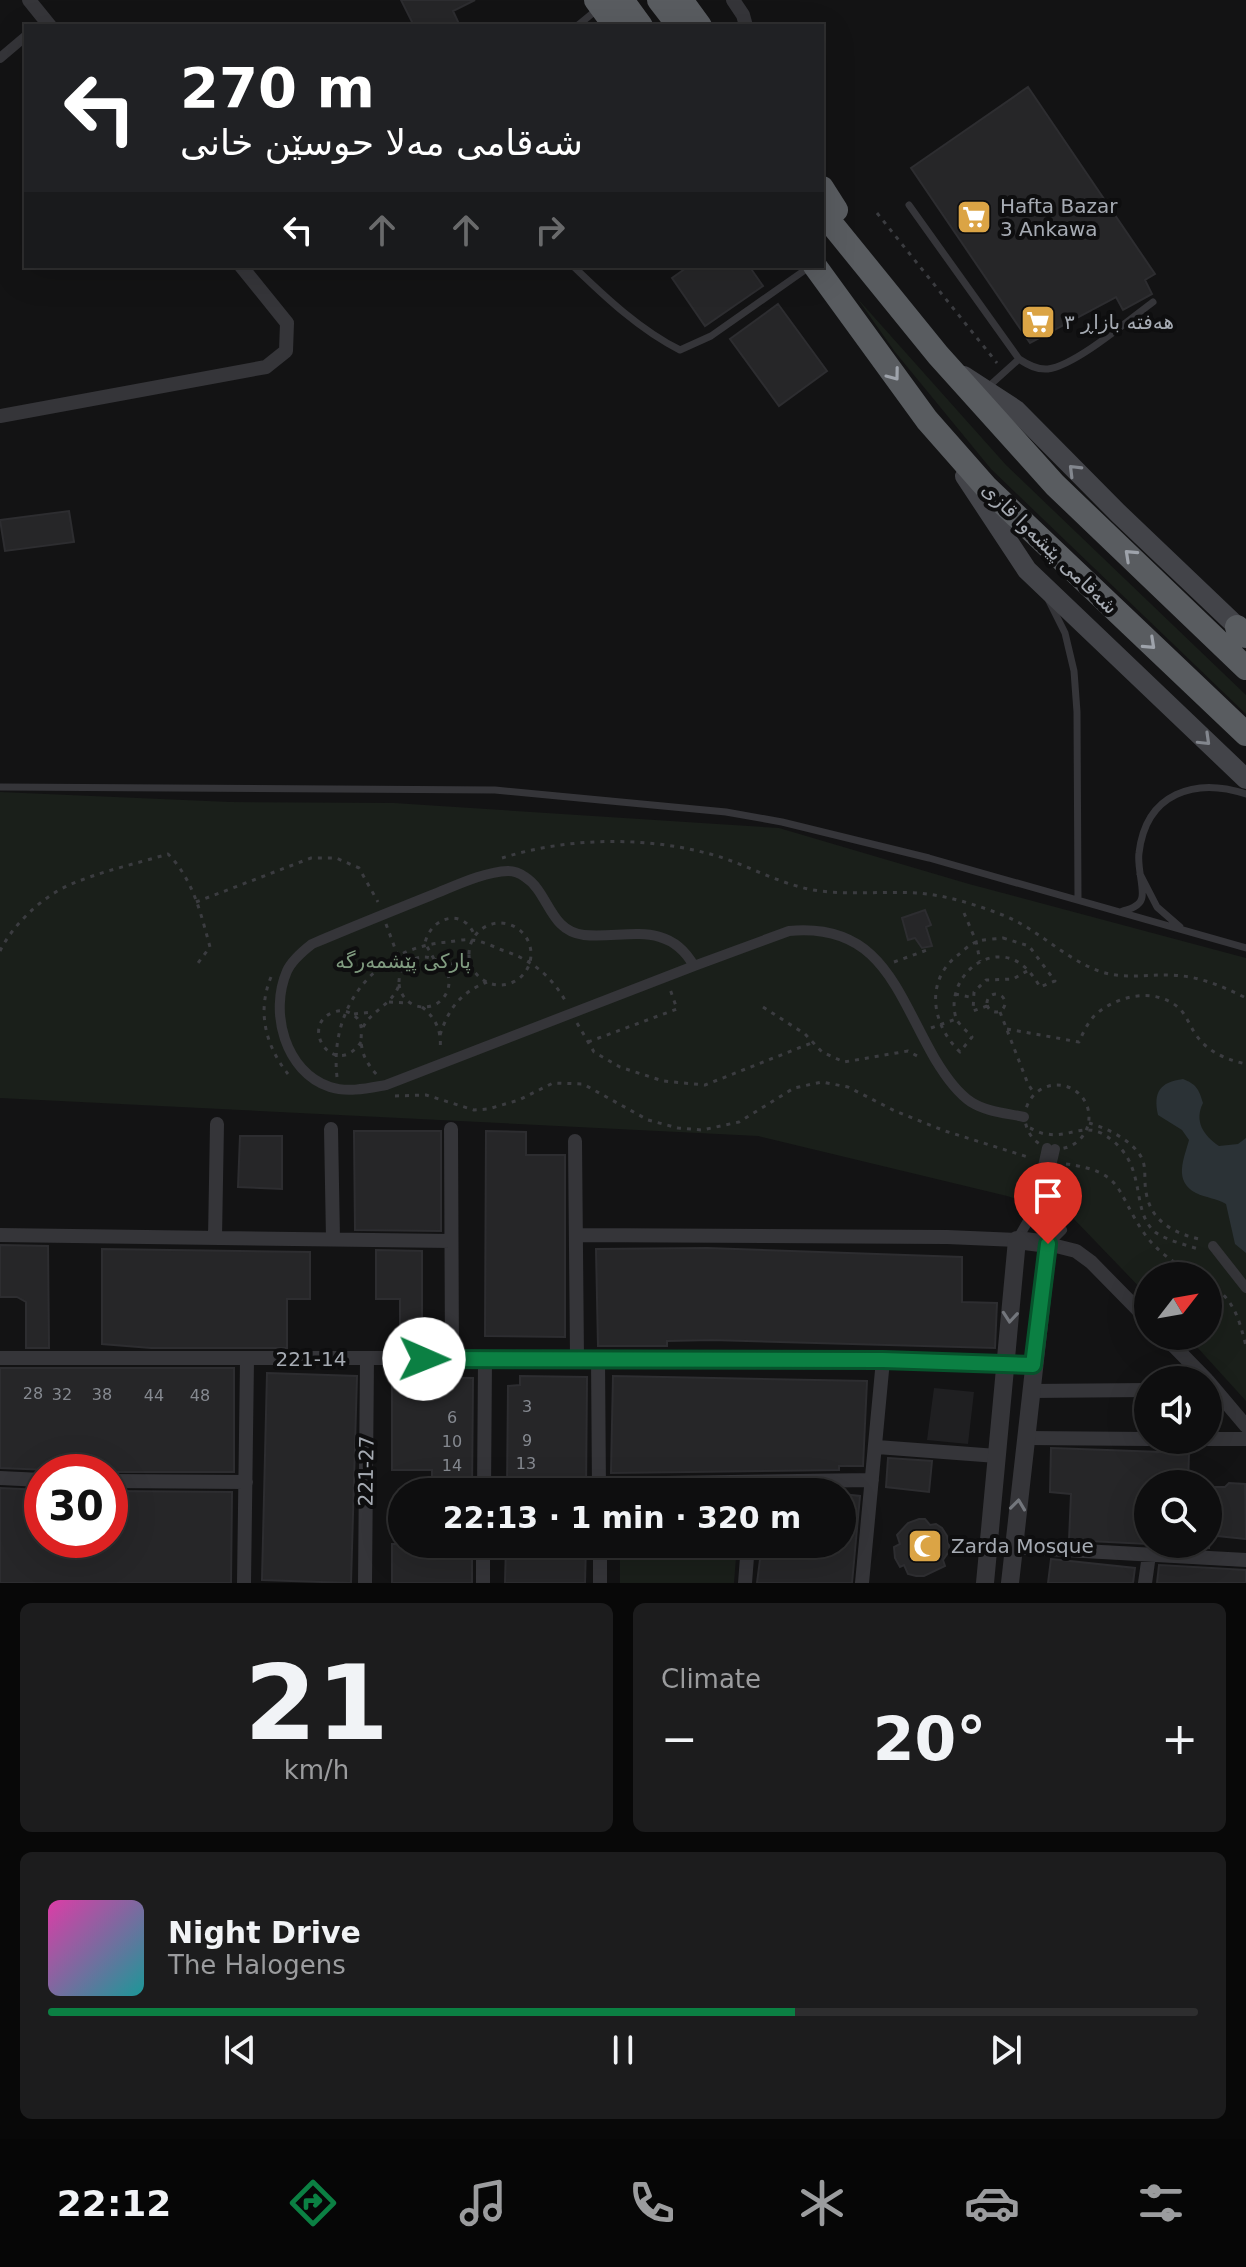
<!DOCTYPE html>
<html lang="en">
<head>
<meta charset="utf-8">
<style>
	:root { --surface:#0e0e0f; --page:#1c1c1d; --text:#f1f3f6; --muted:#9b9c9e; --line:#2e2e2f; --accent:#0b8043 }
	body { margin:0; font-family:"DejaVu Sans","Noto Sans Arabic",sans-serif; background:var(--page); color:var(--text); height:100vh; display:flex; flex-direction:column; font-size:30px; white-space:nowrap }
	* { box-sizing:border-box; margin:0 }
	p { font-size:26px; color:var(--muted) }
	.icon { flex:none; width:44px; height:44px; fill:none; stroke:currentColor; stroke-width:2; stroke-linecap:round; stroke-linejoin:round }
	.map { position:relative; height:1583px; overflow:hidden }
	.details { display:flex; flex-direction:column; gap:20px; padding:20px; background:#080808; flex:1 }
	.details>* { flex:none }
	.banner { position:absolute; left:24px; top:24px; width:800px; height:244px; border-radius:0px; box-shadow:0 8px 32px #0002,0 0 0 2px var(--line); background:#202124; color:#fff; overflow:hidden }
	.needle { width:52px; rotate:59deg }
	.tools { position:absolute; left:1134px; top:1262px; display:grid; gap:16px }
	.tools a { display:grid; place-items:center; width:88px; height:88px; border-radius:50%; background:var(--surface); box-shadow:0 8px 32px #0002,0 0 0 2px var(--line); font-size:40px }
	.speed { position:absolute; left:24px; top:1454px; display:flex; gap:16px; font-size:40px; font-weight:700; text-align:center }
	.speed>* { display:grid; place-content:center; width:104px; height:104px; border-radius:50%; background:var(--surface); box-shadow:0 8px 32px #0002,0 0 0 2px var(--line); line-height:1 }
	.speed .limit { border:12px solid #d22; background:#fff; color:#111 }
	.pin { position:absolute; display:grid; place-items:center; width:68px; height:68px; color:#fff; margin:-82px -34px; border-radius:50% 50% 50% 0; rotate:-45deg; box-shadow:0 0 8px #0007 }
	.pin .icon { rotate:45deg }
	.me { position:absolute; width:88px; margin:-44px; rotate:91deg; stroke-linejoin:round; filter:drop-shadow(0 0 6px #0008) }
	.turn { display:flex; align-items:center; gap:28px; height:168px; padding:0 24px; font-size:36px }
	.turn .icon { width:104px; height:104px; stroke-width:2.5 }
	.turn b { display:block; font-size:56px; line-height:68px }
	.lanes { display:flex; align-items:center; height:76px; padding:0 24px; background:#0003; justify-content:center; gap:40px; direction:ltr }
	.lanes .off { opacity:.35 }
	.big { font-size:60px; font-weight:700; line-height:1.1 }
	.details .widget { flex:1; display:flex; flex-direction:column; justify-content:center; gap:12px; min-width:0; padding:0 28px; border-radius:12px; background:var(--page) }
	.details .dial { align-items:center; gap:0 }
	.dial b { font-size:104px; line-height:1 }
	.song { display:flex; align-items:center; gap:24px }
	.cover { width:96px; height:96px; border-radius:12px; background:linear-gradient(135deg,hsl(320 70% 55%),hsl(180 70% 35%)) }
	.played { height:8px; border-radius:4px; background:linear-gradient(90deg,var(--accent) 65%,var(--line) 65%) }
	.keys { display:flex; justify-content:space-around; direction:ltr }
	.heat { display:flex; justify-content:space-between; align-items:center; font-size:44px; direction:ltr }
	.details .tiles { flex:1; display:grid; gap:20px; grid-template-columns:1fr 1fr }
	.widget:last-child { grid-column:span 2 }
	.trip { position:absolute; left:388px; top:1478px; width:468px; height:80px; border-radius:40px; background:var(--surface); box-shadow:0 8px 32px #0002,0 0 0 2px var(--line); font-weight:700; line-height:80px; text-align:center }
	.tab-bar { display:flex; height:128px; justify-content:space-around; align-items:center; background:#060606; color:var(--muted) }
	.tab-bar .icon { width:56px; height:56px }
	.tab-bar .active { color:var(--accent) }
	.tab-bar b { font-size:36px; color:var(--text) }
	.map>svg:first-child { display:block }
	.built { fill:#1f1f21 }
	.green { fill:#1a1f1a }
	.water { fill:#2b3236 }
	.building { fill:#262628; stroke:#2d2d30; stroke-width:2 }
	.lines { fill:none; stroke-linecap:round; stroke-linejoin:round }
	.path { stroke:#3b3c40; stroke-width:3; stroke-dasharray:4 6; stroke-linecap:butt }
	.service { stroke:#353539; stroke-width:7 }
	.pedestrian { stroke:#353539; stroke-width:10 }
	.minor { stroke:#353539; stroke-width:14 }
	.tertiary { stroke:#353539; stroke-width:18 }
	.secondary { stroke:#434449; stroke-width:20 }
	.trunk { stroke:#595c60; stroke-width:24 }
	.oneway { stroke:#9ea3ab }
	.oneway2 { stroke:#83878e }
	.oneway3 { stroke:#73767c }
	.route-casing { stroke:#07532c; stroke-width:20 }
	.route { stroke:#0b8043; stroke-width:14 }
	.labels { text-anchor:middle; dominant-baseline:central; stroke-width:8; stroke-linejoin:round; paint-order:stroke }
	.number-label { font-size:16px; fill:#858990 }
	.poi-label { font-size:20px; fill:#a6abb3; stroke:#0e0e0f; text-anchor:start }
	.street-label { font-size:20px; fill:#a6abb3; stroke:#0e0e0f }
	.park-label { font-size:20px; fill:#809c80; stroke:#0e0e0f }
</style>
</head>
<body>
<div class="map">
<svg width="1246" height="1583" viewBox="0 0 1246 1583">
	<rect width="100%" height="100%" fill="#131314"/>
	<path class="built" d="M934 1388 974 1392 968 1444 927 1440Z"/>
	<path class="green" d="M857 298 1006 465 1246 695V714L991 469 895 352Z
		M0 792 230 802 394 803 779 828 969 884 1246 958V1401L1187 1336H1208V1276H1148V1296L1072 1217 1007 1196 758 1136 0 1098Z
		M620 1544H737L734 1583H620Z"/>
	<path class="water" d="M1183 1079C1196 1084 1199 1089 1203 1103 1194 1121 1203 1135 1219 1146L1238 1144 1246 1138V1253L1235 1244 1226 1204C1216 1198 1206 1198 1196 1193 1173 1181 1184 1159 1189 1140L1182 1130 1158 1115C1153 1092 1160 1082 1183 1079Z"/>
	<path class="building" d="M401 0H475L453 11 460 26H414Z
		M1028 87 1155 274 1145 280 1152 294 1123 310 1116 297 1030 343 911 168Z
		M689 266H749L763 286 705 326 672 278Z
		M778 304 827 371 779 406 730 339Z
		M69 511 74 542 5 551 0 520Z
		M925 910 931 925 926 927 932 946 922 948 915 938 908 940 902 918Z
		M354 1131H441V1231L355 1230Z
		M486 1131 526 1132V1155H565V1337L485 1336Z
		M240 1136H282V1189L238 1187Z
		M0 1245 48 1246 49 1348H26V1302L17 1297H0Z
		M707 1248 962 1257V1302L997 1303 995 1348 712 1340 667 1341V1346H598L596 1249Z
		M102 1249 310 1252V1299H287V1348H151L102 1344Z
		M376 1250 422 1251V1348H400V1299H376Z
		M0 1368H234V1472H101L0 1468Z
		M267 1373 357 1376 351 1583 262 1580Z
		M520 1376 587 1377 586 1492H507L508 1386 520 1385Z
		M613 1376 867 1381 863 1466H839V1470L611 1473Z
		M392 1377 473 1378 472 1492H432V1470H392Z
		M1051 1448 1189 1453 1188 1484H1148V1544L1069 1540 1071 1494 1050 1492Z
		M888 1458 932 1461 929 1492 886 1487Z
		M1229 1483 1245 1484 1246 1539 1208 1535V1501H1214L1213 1487H1225Z
		M0 1488 42 1490V1540H110V1491L232 1492 231 1583H0Z
		M842 1494 860 1496 852 1583H757L762 1544H842Z
		M919 1519H925L930 1525 936 1524 942 1528 947 1536 950 1550 943 1560 945 1566 924 1576H916L908 1574 904 1565 900 1567 895 1558 894 1547 900 1544 897 1535 908 1523Z
		M392 1544H472V1583H392Z
		M506 1544H586L585 1583H505Z
		M1161 1544H1209V1548Z
		M1051 1559 1135 1568 1133 1583H1048Z
		M1159 1565 1246 1570V1583H1157Z"/>
	<g class="lines">
		<path class="path" d="M877 213 997 363
			M502 858C565 838 641 836 706 853 744 862 780 886 820 891 853 895 885 891 917 893 945 895 974 904 1000 914 1036 927 1063 958 1099 971 1124 980 1146 974 1171 975 1199 976 1222 986 1246 998
			M196 902 311 858H336L359 868 378 902
			M964 913 976 941 980 961
			M469 954a31 31 0 1 1 62 0a31 31 0 1 1-62 0Z
			M386 924 403 970
			M1003 938 1029 946 1055 981 1040 987C1032 973 1020 958 1002 957 971 955 947 989 956 1018 958 1024 967 1031 972 1037L960 1052C932 1025 924 981 958 955 964 950 971 943 979 941 986 939 996 939 1003 938Z
			M0 951C12 926 41 898 67 886 98 872 135 864 168 854 193 879 201 914 210 947L198 963
			M399 982a25 25 0 1 1 50 0a25 25 0 1 1-50 0Z
			M434 959 425 943C431 916 465 907 475 937
			M894 962 927 950
			M441 963 458 964 469 956
			M271 977C257 1011 265 1045 288 1074
			M987 1003a9 9 0 1 1 18 0a9 9 0 1 1-18 0Z
			M955 994 974 998
			M389 1002 409 1003
			M987 1006 973 1011 974 992 986 980 1013 979 1029 970
			M422 1007C436 1018 442 1032 440 1049
			M763 1007 805 1034 822 1052 844 1062 908 1051 919 1057
			M1000 1012 1028 1084 1034 1093
			M354 1014 374 1012
			M577 1023 594 1052 620 1067 663 1081 705 1085 814 1042
			M363 1027C373 1009 392 1005 399 985
			M931 1028 956 1019
			M1007 1029 1079 1042C1083 1033 1088 1022 1095 1015 1117 995 1157 986 1181 1010 1186 1016 1190 1025 1194 1032 1206 1051 1224 1059 1246 1064
			M440 1035C449 1008 460 993 487 982
			M361 1042C335 1081 297 1025 334 1012 342 1009 351 1012 357 1018 365 1028 359 1037 362 1048 364 1059 370 1067 377 1075
			M588 1042 677 1009 670 989
			M337 1077C329 1006 376 947 448 942 455 941 465 939 472 940 482 941 492 946 502 950 530 959 551 975 566 1002
			M1025 1117a32 32 0 1 1 64 0a32 32 0 1 1-64 0Z
			M395 1096 426 1095 474 1110 488 1109 519 1100 553 1083 583 1084 648 1120 678 1128 702 1130 739 1122 794 1088 822 1082 848 1087 895 1111 945 1131 1031 1158
			M1089 1123C1107 1128 1136 1142 1143 1161 1146 1170 1144 1182 1146 1192 1151 1223 1176 1234 1203 1240
			M1030 1128C1035 1130 1041 1134 1047 1134 1067 1138 1082 1124 1101 1133 1151 1160 1128 1209 1155 1232 1167 1241 1188 1245 1201 1250
			M1066 1164C1125 1172 1115 1191 1144 1233 1156 1251 1177 1265 1196 1276
			M1208 1283C1234 1298 1239 1319 1246 1346"/>
		<path class="service" d="M577 26 599 8
			M909 205 1019 359C1028 365 1037 370 1048 369 1075 366 1130 319 1153 302
			M573 266C605 297 640 330 680 350L711 336 805 270
			M988 387 1019 359
			M1049 601 1065 633 1074 671 1077 712 1078 900
			M0 787 495 790 726 812 782 822 929 858 1246 948
			M1140 874 1157 907 1180 927
			M1123 911C1131 909 1141 905 1142 897 1144 887 1137 866 1139 853 1146 793 1195 777 1246 794"/>
		<path class="pedestrian" d="M0 58 26 36
			M694 966 386 1085C369 1088 348 1093 330 1087 285 1072 269 1012 287 971 292 960 303 951 312 944 352 927 392 911 432 895 455 886 483 872 508 871 514 871 521 874 525 877 549 892 549 931 584 935 625 939 668 919 694 966L789 931C882 922 897 994 935 1059 944 1074 956 1092 971 1102 987 1112 1006 1113 1024 1117
			M1017 1240 1033 1212 1047 1148
			M1048 1244 1062 1230 1047 1212 1046 1188 1055 1149
			M1213 1246 1246 1288"/>
		<path class="minor" d="M29 0 50 26
			M733 0 743 15 746 26
			M0 416 266 367 286 351 287 323 241 266
			M331 1129 333 1239
			M451 1129 452 1359
			M575 1141 577 1358
			M0 1235 451 1241
			M577 1235 947 1237 1017 1240
			M215 1238 217 1124
			M1048 1244 1076 1251 1091 1262 1148 1320
			M1164 1336 1207 1380
			M0 1358H577L1006 1362
			M598 1359 599 1490
			M1208 1381 1246 1426
			M1031 1391 1148 1390
			M1027 1438 1148 1439
			M1208 1439H1246
			M877 1447 997 1456
			M0 1478 42 1480
			M110 1481 246 1482
			M599 1484 872 1480
			M484 1492 485 1360
			M600 1544V1583
			M1013 1547 1246 1560
			M244 1583 247 1360
			M365 1583 367 1359
			M483 1583V1544
			M745 1583 748 1544
			M862 1583 883 1360
			M1145 1583 1149 1555"/>
		<path class="tertiary" d="M985 1583 1017 1240 1048 1244 1010 1583"/>
		<path class="secondary" d="M964 376 1016 410 1118 513 1246 635
			M965 476 1027 570 1246 779"/>
		<path class="trunk" d="M596 0 615 26
			M622 0 641 26
			M659 0 679 26
			M681 0 700 26
			M822 188 836 210
			M822 212 938 355 1055 485 1246 668
			M815 266 927 420 986 487 1246 734
			M1237 627 1246 636"/>
	</g>
	<defs><path id="oneway-chevron" d="M-2-3.5L2.5 0L-2 3.5" fill="none" stroke-width="1.6" stroke-linecap="round" stroke-linejoin="round" transform="scale(2)"/></defs>
	<g class="oneway">
		<use href="#oneway-chevron" transform="translate(894 375) rotate(53)"/>
		<use href="#oneway-chevron" transform="translate(1130 555) rotate(-137)"/>
		<use href="#oneway-chevron" transform="translate(1150 644) rotate(43)"/>
	</g>
	<g class="oneway2">
		<use href="#oneway-chevron" transform="translate(1074 470) rotate(-135)"/>
		<use href="#oneway-chevron" transform="translate(1205 740) rotate(44)"/>
	</g>
	<g class="oneway3">
		<use href="#oneway-chevron" transform="translate(1010 1317) rotate(95)"/>
		<use href="#oneway-chevron" transform="translate(1018 1505) rotate(-83)"/>
	</g>
	<g class="lines">
		<g class="route-casing">
			<path id="route" d="M424 1359 883 1360 1033 1365 1048 1244"/>
		</g>
		<use href="#route" class="route"/>
	</g>
	<defs>
		<g id="supermarket-square" transform="scale(1.8)"><rect x="-9" y="-9" width="18" height="18" rx="4" fill="#dba445" stroke="#0e0e0f"/><path d="M-6-5.5h2.5l.6 2H6L4.5 2H-2.5L-4.4-4H-6ZM-1.5 3.2a1.3 1.3 0 1 0 .1 0ZM3 3.2a1.3 1.3 0 1 0 .1 0Z" fill="#fff"/></g>
		<g id="mosque-square" transform="scale(1.8)"><rect x="-9" y="-9" width="18" height="18" rx="4" fill="#dba445" stroke="#0e0e0f"/><path d="M3.5-4.9A6 6 0 1 0 3.5 4.9A5 5 0 1 1 3.5-4.9Z" fill="#fff"/></g>
	</defs>
	<g fill-rule="evenodd">
		<use href="#supermarket-square" x="974" y="217"/>
		<use href="#supermarket-square" x="1038" y="322"/>
		<use href="#mosque-square" x="925" y="1546"/>
	</g>
	<g class="labels">
		<g class="number-label">
			<text x="33" y="1393">28</text>
			<text x="62" y="1394">32</text>
			<text x="102" y="1394">38</text>
			<text x="154" y="1395">44</text>
			<text x="200" y="1395">48</text>
			<text x="527" y="1406">3</text>
			<text x="452" y="1417">6</text>
			<text x="527" y="1440">9</text>
			<text x="452" y="1441">10</text>
			<text x="526" y="1463">13</text>
			<text x="452" y="1465">14</text>
		</g>
		<g class="poi-label">
			<text x="1000" y="206">Hafta Bazar<tspan x="1000" dy="23">3 Ankawa</tspan></text>
			<text x="1064" y="322">هەفتە بازاڕ ٣</text>
			<text x="951" y="1546">Zarda Mosque</text>
		</g>
		<g class="street-label">
			<text transform="translate(1050 548) rotate(44)">شەقامی پێشەوا قازی</text>
			<text x="311" y="1359">221-14</text>
			<text transform="translate(366 1471) rotate(-89)">221-27</text>
		</g>
		<g class="park-label">
			<text x="403" y="961">پارکی پێشمەرگە</text>
		</g>
	</g>
</svg>
<div class="tools">
<a><svg class="needle" viewBox="-14 -14 28 28"><path d="M0-13l5 13h-10z" fill="#e53935"/><path d="M0 13l5-13h-10z" fill="#9b9c9e"/></svg></a>
<a><svg class="icon" aria-label="sound" viewBox="0 0 24 24"><path d="M4 9h4l5-4v14l-5-4H4zM17 9q2 3 0 6"/></svg></a>
<a><svg class="icon" aria-label="search" viewBox="0 0 24 24"><circle cx="10" cy="10" r="6"/><path d="M15 15l6 6"/></svg></a>
</div>
<div class="speed"><div class="limit">30</div></div>
<div class="pin" style="left:1048px;top:1244px;background:#d93025"><svg class="icon" aria-label="arrive" viewBox="0 0 24 24"><path d="M6 21V4h12l-3 4 3 4H6"/></svg></div>
<svg class="me" style="left:424px;top:1359px" viewBox="-20 -20 40 40"><circle r="19" fill="#fff"/><path d="M0-13L10 11 0 6-10 11z" fill="#0b8043"/></svg>
<div class="trip">22:13 · 1 min · 320 m</div>
<div class="banner">
<div class="turn"><svg class="icon" aria-label="left" viewBox="0 0 24 24"><path d="M17 20v-9H6M10 6l-5 5 5 5"/></svg><div><b>270 m</b>شەقامی مەلا حوسێن خانی</div></div>
<div class="lanes"><svg class="icon" aria-label="left" viewBox="0 0 24 24"><path d="M17 20v-9H6M10 6l-5 5 5 5"/></svg><svg class="icon off" aria-label="ahead" viewBox="0 0 24 24"><path d="M12 20V5M6 11l6-6 6 6"/></svg><svg class="icon off" aria-label="ahead" viewBox="0 0 24 24"><path d="M12 20V5M6 11l6-6 6 6"/></svg><svg class="icon off" aria-label="right" viewBox="0 0 24 24"><path d="M7 20v-9h11M14 6l5 5-5 5"/></svg></div>
</div>
</div>
<section class="details">
<div class="tiles">
<div class="widget dial"><b>21</b><p>km/h</p></div>
<div class="widget"><p>Climate</p>
<div class="heat"><a>−</a><b class="big">20°</b><a>+</a></div>
</div>
<div class="widget">
<div class="song"><i class="cover"></i><div><b>Night Drive</b><p>The Halogens</p></div></div>
<div class="played"></div>
<div class="keys"><svg class="icon" aria-label="previous" viewBox="0 0 24 24"><path d="M18 5L8 12l10 7zM5 5v14"/></svg><svg class="icon" aria-label="pause" viewBox="0 0 24 24"><path d="M8 5v14M16 5v14"/></svg><svg class="icon" aria-label="next" viewBox="0 0 24 24"><path d="M6 5l10 7-10 7zM19 5v14"/></svg></div>
</div>
</div>
</section>
<nav class="tab-bar">
<b>22:12</b>
<svg class="icon active" aria-label="directions" viewBox="0 0 24 24"><path d="M12 3l9 9-9 9-9-9zM9 14v-3h6M13 9l2 2-2 2"/></svg>
<svg class="icon" aria-label="music" viewBox="0 0 24 24"><path d="M9 18V5l10-2v13"/><circle cx="6" cy="18" r="3"/><circle cx="16" cy="16" r="3"/></svg>
<svg class="icon" aria-label="phone" viewBox="0 0 24 24"><path d="M5 4h4l2 5-3 2q2 4 5 5l2-3 5 2v4C11 20 4 13 5 4z"/></svg>
<svg class="icon" aria-label="climate" viewBox="0 0 24 24"><path d="M12 3v18M4 7l16 10M4 17L20 7"/></svg>
<svg class="icon" aria-label="car" viewBox="0 0 24 24"><path d="M5 17H2v-5l4-1 3-4h7l3 4 3 1v5h-3M9 17h6M6 11h13"/><circle cx="7" cy="17" r="2"/><circle cx="17" cy="17" r="2"/></svg>
<svg class="icon" aria-label="filters" viewBox="0 0 24 24"><path d="M4 7h16M4 17h16"/><circle cx="9" cy="7" r="2"/><circle cx="15" cy="17" r="2"/></svg>
</nav>
</body>
</html>
